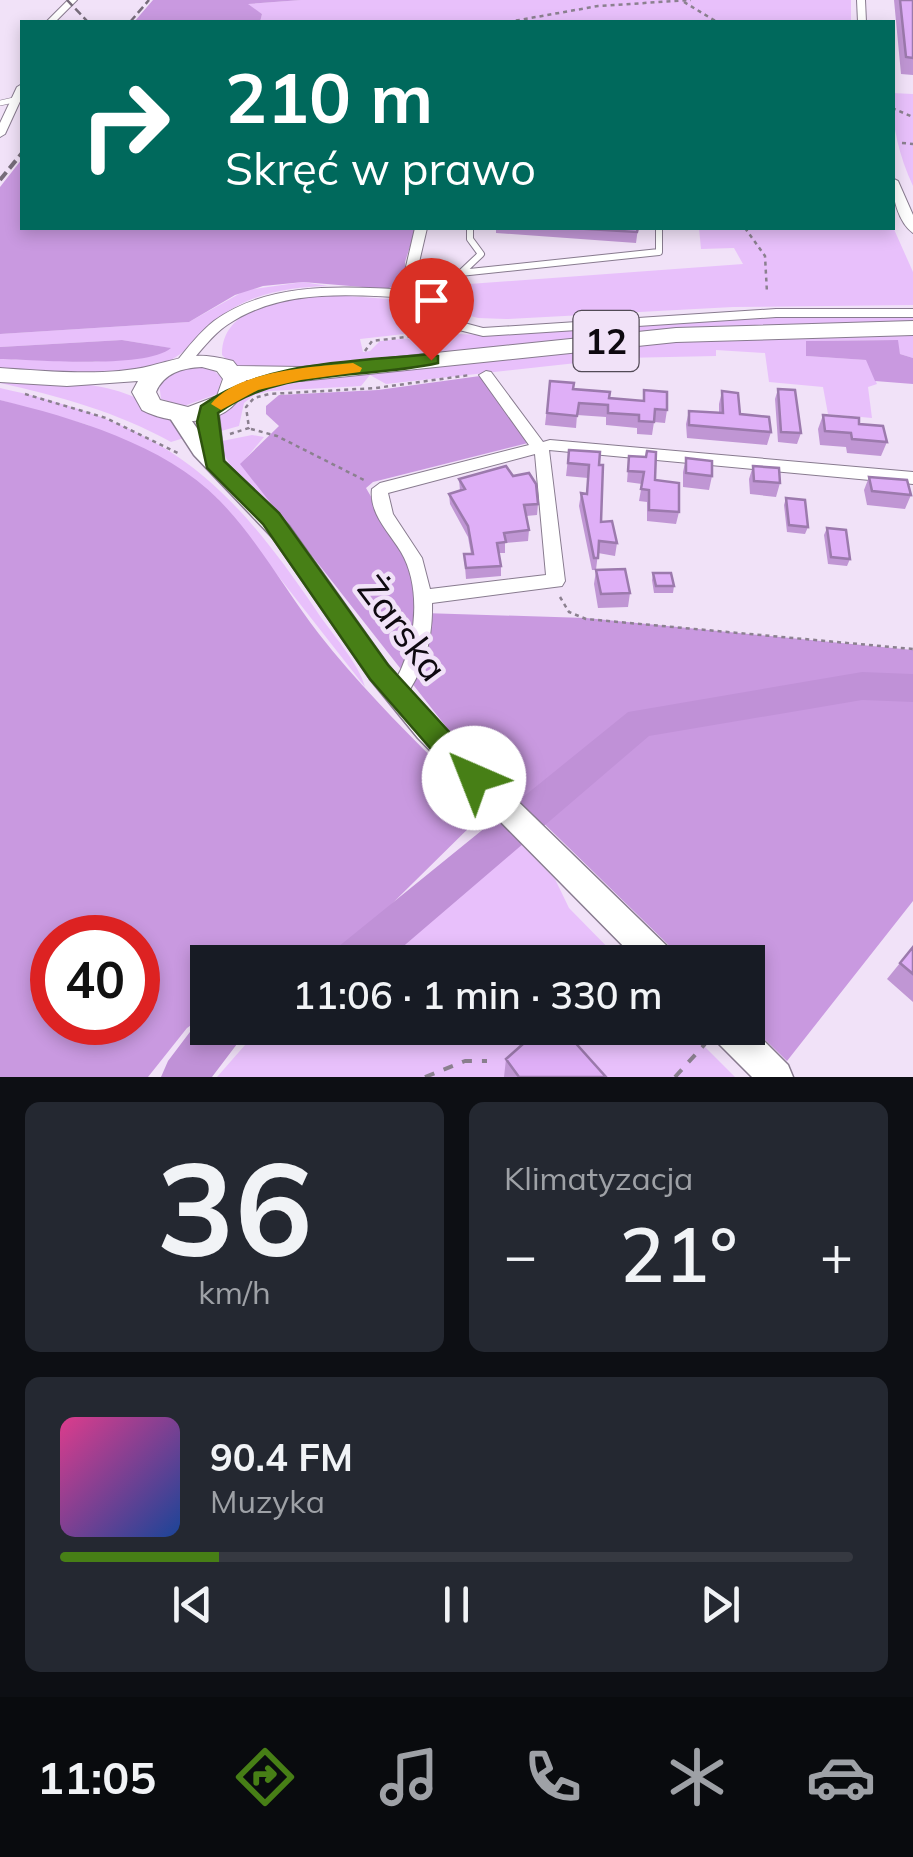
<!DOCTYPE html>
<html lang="pl">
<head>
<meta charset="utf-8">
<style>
	:root { --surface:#171b24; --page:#242831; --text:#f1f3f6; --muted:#9ea1a6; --line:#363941; --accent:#477f16 }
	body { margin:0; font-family:Mulish,sans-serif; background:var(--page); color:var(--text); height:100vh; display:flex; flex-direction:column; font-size:38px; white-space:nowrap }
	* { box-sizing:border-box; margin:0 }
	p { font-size:32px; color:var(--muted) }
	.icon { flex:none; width:55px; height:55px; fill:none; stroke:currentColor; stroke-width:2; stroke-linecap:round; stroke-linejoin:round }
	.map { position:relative; height:1077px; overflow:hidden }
	.sheet { display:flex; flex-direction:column; gap:25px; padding:25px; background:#0d0f14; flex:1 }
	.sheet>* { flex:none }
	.banner { position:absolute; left:20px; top:20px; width:875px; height:210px; border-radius:0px; box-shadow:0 5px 15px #0003; background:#00695c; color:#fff; overflow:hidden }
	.speed { position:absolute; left:30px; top:915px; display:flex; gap:20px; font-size:50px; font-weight:700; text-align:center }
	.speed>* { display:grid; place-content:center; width:130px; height:130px; border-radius:50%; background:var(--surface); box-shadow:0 5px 15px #0003; line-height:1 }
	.speed .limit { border:15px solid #d22; background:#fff; color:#111 }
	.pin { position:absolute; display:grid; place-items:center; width:85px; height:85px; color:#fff; margin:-102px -42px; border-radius:50% 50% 50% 0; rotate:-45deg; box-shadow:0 0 10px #0007 }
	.pin .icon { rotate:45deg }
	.me { position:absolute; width:110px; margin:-55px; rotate:316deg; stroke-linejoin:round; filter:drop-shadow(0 0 8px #0008) }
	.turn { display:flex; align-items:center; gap:35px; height:210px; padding:0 40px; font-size:45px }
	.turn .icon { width:130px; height:130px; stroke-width:2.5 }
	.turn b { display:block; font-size:70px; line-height:85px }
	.big { font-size:75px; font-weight:600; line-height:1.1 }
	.sheet .tile { flex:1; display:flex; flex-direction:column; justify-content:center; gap:15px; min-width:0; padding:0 35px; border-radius:15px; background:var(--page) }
	.sheet .dial { align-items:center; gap:0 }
	.dial b { font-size:130px; line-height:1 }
	.song { display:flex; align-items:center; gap:30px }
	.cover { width:120px; height:120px; border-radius:15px; background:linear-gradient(135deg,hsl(330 70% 55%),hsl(220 70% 35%)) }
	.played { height:10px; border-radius:5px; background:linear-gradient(90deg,var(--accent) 20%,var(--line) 20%) }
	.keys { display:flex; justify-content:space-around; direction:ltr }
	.heat { display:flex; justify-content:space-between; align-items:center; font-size:55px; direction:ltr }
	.sheet .tiles { flex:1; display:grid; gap:25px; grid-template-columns:1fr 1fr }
	.tile:last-child { grid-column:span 2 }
	.trip { position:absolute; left:190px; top:945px; width:575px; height:100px; border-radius:0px; background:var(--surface); box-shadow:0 5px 15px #0003; font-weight:600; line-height:100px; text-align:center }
	.dock { display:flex; height:160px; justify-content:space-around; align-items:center; background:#090b0e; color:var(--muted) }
	.dock .icon { width:70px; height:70px }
	.dock .current { color:var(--accent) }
	.dock b { font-size:45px; color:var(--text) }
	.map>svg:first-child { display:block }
	.green { fill:#e8c0fb }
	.forest { fill:#c999e0; fill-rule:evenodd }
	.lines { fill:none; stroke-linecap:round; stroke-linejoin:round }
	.river { fill:#c091d7; fill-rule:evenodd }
	.service-far1-casing { stroke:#887b8f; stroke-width:6 }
	.service-casing { stroke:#887b8f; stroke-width:8 }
	.minor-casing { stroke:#887b8f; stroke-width:2 }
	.tertiary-casing { stroke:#887b8f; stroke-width:3 }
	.primary-casing { stroke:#887b8f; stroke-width:2 }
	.path-far1 { stroke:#8b808f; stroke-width:2.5; stroke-dasharray:4 4; stroke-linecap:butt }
	.path { stroke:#8b808f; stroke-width:4; stroke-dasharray:10 10; stroke-linecap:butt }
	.service-far1 { stroke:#fff; stroke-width:5 }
	.service { stroke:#fff; stroke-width:6 }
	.minor { fill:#fff; fill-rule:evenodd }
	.tertiary { fill:#fff; fill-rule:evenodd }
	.primary { fill:#fff; fill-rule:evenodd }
	.rail-far1 { stroke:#766c7a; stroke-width:2.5; stroke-dasharray:8 4; stroke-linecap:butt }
	.rail { stroke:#766c7a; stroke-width:4; stroke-dasharray:10 5; stroke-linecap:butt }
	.wall { fill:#c096d4 }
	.building { fill:#dfaff7; stroke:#9c7aad; stroke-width:2.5 }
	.route { fill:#477f16; stroke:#2e530e; stroke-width:2.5 }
	.slow { fill:#f59e0b }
	.labels { text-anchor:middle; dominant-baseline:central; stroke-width:9; stroke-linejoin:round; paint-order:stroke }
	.shield { fill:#f1e2f8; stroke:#524a56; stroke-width:2.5 }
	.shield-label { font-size:35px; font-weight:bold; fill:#0e0910 }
	.street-label { font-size:38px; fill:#0e0910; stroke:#f1e2f8 }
</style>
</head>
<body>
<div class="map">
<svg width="913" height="1077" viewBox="0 0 913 1077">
	<rect width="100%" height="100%" fill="#f1e2f8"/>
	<path class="green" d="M301 0H851V22H260L262 14 246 4Z
		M892 93 913 94V186C899 156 892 126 892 93Z
		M893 227 913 272V305L733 307 506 319 478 318 441 308 442 286 743 264 734 248 701 249 699 228Z
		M303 282 328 286C288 287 244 294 213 323 193 342 182 358 153 368 113 382 44 371 0 369V359L95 362 170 348 122 340 0 347V334L189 322 246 290Z
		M334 295 415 301 449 329 360 339 363 352 370 351 380 341 456 334 490 335 738 317 913 315V324L301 369 233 366 222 355C221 302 296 297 334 295Z
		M913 333V358L900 354 897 340 806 341V356L867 360 877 384 868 387 872 418 828 414 823 387 769 382 765 353 716 350V356L622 358 386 384 370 375 361 386 270 391 254 395 244 403 239 426 214 433 216 413 251 389 338 375 663 340Z
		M196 366 212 369 222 378 217 394 184 406 161 399 159 383 170 373Z
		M0 379C74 384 135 376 187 437L171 442C117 412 59 396 0 383Z
		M0 388C163 424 224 474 316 610 331 633 359 663 365 687L217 498 88 425 0 400Z
		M252 435 264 437 241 464 301 540 234 472 217 442Z
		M517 840 555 879 569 908 622 962H388L410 936Z
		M260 1028H686L735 1077H217Z"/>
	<path class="forest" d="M153 0H301L248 4 262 14 260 22H134Z
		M22 159V228H416L405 262V282L386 289 303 282 263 286 235 295 189 322 0 334V187Z
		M122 340 171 348C147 369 36 360 0 359V347Z
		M898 340 900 354 913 358V384L875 381 866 360 806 356V341Z
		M480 376 528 443 373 482 366 488 402 550 423 613 586 618 913 650V901L787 1061 748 1023V962H686L451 733 240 464 279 426 266 414V406L279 395 378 390Z
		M0 400C73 418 164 444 219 500 258 540 285 590 319 634 369 698 429 754 486 811L341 954 296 962H208L207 1014 187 1028 148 1077H0ZM52 938H138V1022H52Z"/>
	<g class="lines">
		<path class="river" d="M862 672 913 674V702L862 700 649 736 385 962H332L338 947 628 712Z
			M205 1012 208 1028H243L237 1044 212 1077H161L168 1061Z"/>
		<g class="service-far1-casing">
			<path id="service-far1" d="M0 103 18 99"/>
		</g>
		<g class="service-casing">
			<path id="service" d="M462 272 481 254 470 239V228
				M416 286 460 273 659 252V228"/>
		</g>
		<g class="minor-casing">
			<path id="minor" d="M68 0H77L55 22H46Z
				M857 0H865L866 22H858Z
				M22 84V97L5 134 0 137V123L17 87Z
				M892 178 898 181 913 215V233C898 222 892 196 892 178Z
				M415 228H427L417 271 425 293 453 320 483 328 776 309H913V317H776L483 336 443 326 415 298C351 295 283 287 227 325 212 335 201 351 189 364L184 365 177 361C188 347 200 332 214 321 271 280 345 287 411 290L405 271Z
				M486 371 491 372 543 442 550 440 913 472V484L549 450 565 581 562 586 432 603C433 639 424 671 403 700L396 702 389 700 386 694C391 685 398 677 402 667 417 633 420 584 401 552 389 532 369 514 372 489L380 483 529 445 479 375ZM535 454 546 575 430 589 422 558 393 514 388 493Z"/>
		</g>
		<g class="tertiary-casing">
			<path id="tertiary" d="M208 404 218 410 224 461 289 526 388 665 436 722 672 951 677 962H639L418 738 370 679 273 538 194 455 168 415 171 411H185L201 434 198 410Z
				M748 1025 788 1065 793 1077H752L715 1040 710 1028Z"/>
		</g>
		<g class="primary-casing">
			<path id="primary" d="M913 321V335L676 342 301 381 246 380C238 428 176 428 142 410L132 392 138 381 67 386 0 382V368C45 371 106 377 150 366 186 357 194 351 233 361L237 366 301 367 676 328ZM202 367 217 371 223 379 217 396 188 407 160 400 156 392C164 373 182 368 202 367Z"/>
		</g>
		<path class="path-far1" d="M684 2 717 22
			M508 22 598 6 691 0
			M892 108 913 117
			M902 143 913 144
			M745 228 765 256 767 293
			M417 335 427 321
			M365 351 372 341 440 333
			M25 394 106 418 180 454
			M251 429 277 436 366 481
			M230 434 249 428 246 407 254 398 269 394 376 388 470 375
			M560 597 569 612 586 619 913 649"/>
		<path class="path" d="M425 1077 465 1061H487
			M675 1077 705 1044"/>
		<use href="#service-far1" class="service-far1"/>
		<use href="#service" class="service"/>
		<use href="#minor" class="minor"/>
		<use href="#tertiary" class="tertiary"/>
		<use href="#primary" class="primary"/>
		<path class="rail-far1" d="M67 0 88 22
			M130 22 149 0"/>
		<path class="rail" d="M0 180 22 153"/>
	</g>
	<path class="wall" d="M894 0H913V75L901 74Z
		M496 228H638L636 243 496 233Z
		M550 381 609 398 643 401 644 390 667 410 665 423 654 422 652 435 637 434V428L606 425V417L577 415 576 428 545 425Z
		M778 389 801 433 797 444 778 442 775 399Z
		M722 391 740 414 771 432 767 445 687 438 686 424 689 411 719 412V404Z
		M823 415 859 424 887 442 881 456 847 453 846 447 820 445 818 429Z
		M569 450 599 465 601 522 617 543 615 556 598 553 596 570 630 593 628 607 598 608 594 584 596 570H592L579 506 581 493 586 494 588 478 566 476Z
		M629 456 655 480 679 512 676 524 647 521V502L639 501 642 484 627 482Z
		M686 458 712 476 709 490 683 487V472Z
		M753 466 780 483 776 497 750 494 749 479Z
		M513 476 538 504 537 515 526 516 529 530 528 541 505 543V553H499L501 566V576L466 579 464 554H471L468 537 450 504 449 494 460 491 459 479Z
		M869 477 911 495 905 509 867 505 864 490Z
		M786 498 808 527 805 534 787 532 784 505Z
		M827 528 850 559 847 566 828 564 824 535Z
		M653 573 674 586 673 593H654L652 580Z
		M913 947V1002L887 979Z
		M506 1059 606 1077H504Z"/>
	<path class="building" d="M900 0H913V58L906 57Z
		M571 228H638L637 232Z
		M550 381 574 383 573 389 610 392 609 398 644 401V390L667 392V410L655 409 654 422 639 421V415L608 413V405L579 403 577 416 547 413Z
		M778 389 795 390 801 433 781 432Z
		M722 391 738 393 740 414 769 417 771 432 689 425V411L723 413Z
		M823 415 859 418V424L883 426 887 442 852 439 851 433 825 431Z
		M569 450 600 452 599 465H603L601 522 612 521 617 543 599 541 598 558H594L581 493 587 494 589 465 568 463Z
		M647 451 656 452 655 480 679 483V512L649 510V490L641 489 644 472 628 471 629 456 646 457Z
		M686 458 712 461V476L686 473Z
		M506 466 513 476 529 473 536 484 538 504 524 505 529 530 504 533 506 542 497 543 501 566 466 568 464 554H473L468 526 449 494 465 489 459 479Z
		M753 466 779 468 780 483 754 481Z
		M869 477 907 480 911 495 872 491Z
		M786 498 805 500 808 527 789 525Z
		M827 528 846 530 850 559 831 557Z
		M625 569 630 593 601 594 596 570Z
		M653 573H671L674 586H656Z
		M913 947V974L900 963Z
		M541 1028H562L606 1077H519L506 1059Z"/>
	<path class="route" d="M431 354 438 356V363C364 380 282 366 218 413L224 461 279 513 388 665 484 770 488 778 484 787 474 791 464 787 370 679 263 524 207 468 197 422 201 406C265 360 355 362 431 354Z"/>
	<path class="slow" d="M353 363 362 368 360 372 301 380 258 390 221 410 211 404C237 370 313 367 353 363Z"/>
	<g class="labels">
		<rect class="shield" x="573.5" y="311" width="65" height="60" rx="8"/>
		<g class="shield-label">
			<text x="606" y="341">12</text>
		</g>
		<g class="street-label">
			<text transform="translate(403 628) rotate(53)">Żarska</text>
		</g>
	</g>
</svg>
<div class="speed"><div class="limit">40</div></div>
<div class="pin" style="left:431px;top:360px;background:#d93025"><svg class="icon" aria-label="arrive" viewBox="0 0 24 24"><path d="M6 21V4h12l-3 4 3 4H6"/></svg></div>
<svg class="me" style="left:474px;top:778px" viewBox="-20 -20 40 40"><circle r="19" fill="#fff"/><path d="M0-13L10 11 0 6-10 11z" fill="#477f16"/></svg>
<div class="trip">11:06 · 1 min · 330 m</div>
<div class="banner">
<div class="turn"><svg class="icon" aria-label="right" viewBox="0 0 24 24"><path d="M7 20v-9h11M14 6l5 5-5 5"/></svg><div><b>210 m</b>Skręć w prawo</div></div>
</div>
</div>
<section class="sheet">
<div class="tiles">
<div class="tile dial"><b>36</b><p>km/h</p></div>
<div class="tile"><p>Klimatyzacja</p>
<div class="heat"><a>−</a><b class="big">21°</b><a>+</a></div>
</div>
<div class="tile">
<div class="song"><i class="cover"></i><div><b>90.4 FM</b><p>Muzyka</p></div></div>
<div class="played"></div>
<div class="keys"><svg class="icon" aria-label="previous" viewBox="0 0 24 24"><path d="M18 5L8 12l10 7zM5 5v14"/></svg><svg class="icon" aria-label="pause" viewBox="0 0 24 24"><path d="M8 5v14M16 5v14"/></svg><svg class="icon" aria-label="next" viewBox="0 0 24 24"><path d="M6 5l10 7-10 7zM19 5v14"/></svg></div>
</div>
</div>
</section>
<nav class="dock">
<b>11:05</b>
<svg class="icon current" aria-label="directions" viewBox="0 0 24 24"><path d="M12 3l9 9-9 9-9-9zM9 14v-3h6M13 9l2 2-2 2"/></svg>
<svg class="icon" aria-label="music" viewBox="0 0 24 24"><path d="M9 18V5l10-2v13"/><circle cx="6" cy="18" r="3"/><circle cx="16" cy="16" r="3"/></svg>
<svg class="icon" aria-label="phone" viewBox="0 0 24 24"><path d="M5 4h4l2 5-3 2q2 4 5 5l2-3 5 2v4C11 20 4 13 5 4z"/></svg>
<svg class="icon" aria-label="climate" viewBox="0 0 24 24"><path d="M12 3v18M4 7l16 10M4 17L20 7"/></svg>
<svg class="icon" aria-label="car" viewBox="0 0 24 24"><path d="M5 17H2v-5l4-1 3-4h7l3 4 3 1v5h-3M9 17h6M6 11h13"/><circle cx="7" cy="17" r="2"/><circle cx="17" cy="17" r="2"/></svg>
</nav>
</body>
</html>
